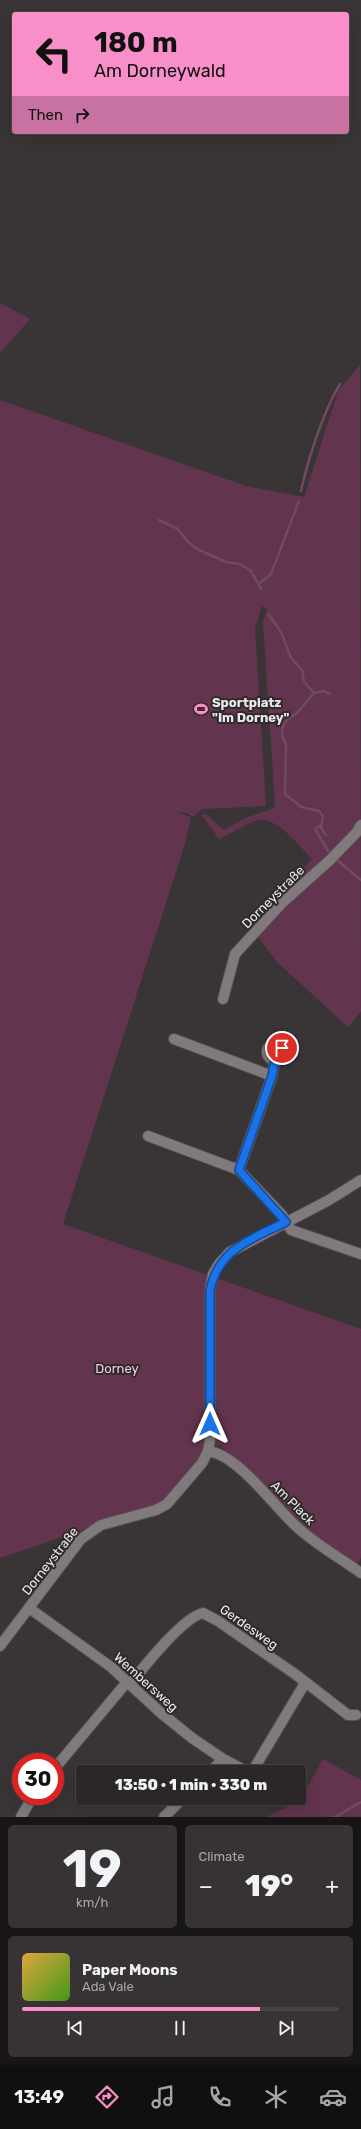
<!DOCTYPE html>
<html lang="en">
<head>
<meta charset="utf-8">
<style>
	:root { --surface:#2b2728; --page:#373334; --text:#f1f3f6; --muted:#a6a5a8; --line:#474445; --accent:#f98fc9 }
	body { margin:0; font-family:Rubik,sans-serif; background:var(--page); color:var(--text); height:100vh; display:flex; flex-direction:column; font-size:15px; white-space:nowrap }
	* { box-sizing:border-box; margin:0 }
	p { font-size:13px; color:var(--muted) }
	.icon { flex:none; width:22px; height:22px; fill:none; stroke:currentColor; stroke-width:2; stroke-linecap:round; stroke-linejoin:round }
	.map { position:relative; height:1817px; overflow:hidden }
	.panel { display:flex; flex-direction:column; gap:8px; padding:8px; background:#181516; flex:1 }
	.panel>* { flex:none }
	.top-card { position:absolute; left:12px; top:12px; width:337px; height:122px; border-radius:4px; box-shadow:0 4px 16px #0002,0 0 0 1px var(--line); background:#f98fc9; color:#111; overflow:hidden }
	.speed { position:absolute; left:12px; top:1753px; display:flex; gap:8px; font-size:20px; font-weight:700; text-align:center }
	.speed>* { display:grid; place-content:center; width:52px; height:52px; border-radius:50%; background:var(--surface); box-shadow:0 4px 16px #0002,0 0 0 1px var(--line); line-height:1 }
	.speed .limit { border:6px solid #d22; background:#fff; color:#111 }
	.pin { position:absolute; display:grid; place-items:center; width:34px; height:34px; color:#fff; margin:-17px; border:2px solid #fff; border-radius:50%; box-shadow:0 1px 4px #0007 }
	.me { position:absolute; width:44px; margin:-22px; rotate:0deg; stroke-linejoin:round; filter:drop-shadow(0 0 3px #0008) }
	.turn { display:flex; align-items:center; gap:14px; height:84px; padding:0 16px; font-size:18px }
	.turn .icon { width:52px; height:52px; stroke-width:2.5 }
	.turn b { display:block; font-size:28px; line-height:34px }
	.then { display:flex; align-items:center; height:38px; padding:0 16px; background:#0003; gap:8px; font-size:15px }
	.big { font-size:30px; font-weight:800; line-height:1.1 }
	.panel .widget { flex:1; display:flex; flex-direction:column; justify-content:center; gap:6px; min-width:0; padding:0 14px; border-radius:6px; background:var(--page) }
	.panel .dial { align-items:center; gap:0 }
	.dial b { font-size:52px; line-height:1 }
	.song { display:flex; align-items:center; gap:12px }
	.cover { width:48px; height:48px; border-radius:6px; background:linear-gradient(135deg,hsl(40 70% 55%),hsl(100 70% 35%)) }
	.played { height:4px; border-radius:2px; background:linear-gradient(90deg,var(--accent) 75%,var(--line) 75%) }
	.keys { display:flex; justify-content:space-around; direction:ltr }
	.heat { display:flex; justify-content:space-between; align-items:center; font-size:22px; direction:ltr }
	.panel .tiles { flex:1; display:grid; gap:8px; grid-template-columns:1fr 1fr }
	.widget:last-child { grid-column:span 2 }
	.trip { position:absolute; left:76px; top:1765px; width:230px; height:40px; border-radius:4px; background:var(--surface); box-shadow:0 4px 16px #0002,0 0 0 1px var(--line); font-weight:800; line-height:40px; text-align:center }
	.menu { display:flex; height:64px; justify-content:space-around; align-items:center; background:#111010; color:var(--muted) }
	.menu .icon { width:28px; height:28px }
	.menu .active { color:var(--accent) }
	.menu b { font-size:18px; color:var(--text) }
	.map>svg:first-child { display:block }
	.green { fill:#63344e }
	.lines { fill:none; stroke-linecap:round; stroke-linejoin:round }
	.stream { stroke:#704a62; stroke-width:2.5 }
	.minor-casing { stroke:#555053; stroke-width:12 }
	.minor { stroke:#807a7d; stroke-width:10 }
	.route-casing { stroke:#114b97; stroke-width:10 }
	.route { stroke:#1a73e8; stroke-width:7 }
	.labels { text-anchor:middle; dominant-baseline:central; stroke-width:4; stroke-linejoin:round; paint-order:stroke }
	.poi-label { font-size:13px; font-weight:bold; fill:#eae7e8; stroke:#2f2a2c; text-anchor:start }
	.street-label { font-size:13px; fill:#eae7e8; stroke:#2f2a2c }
	.park-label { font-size:13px; fill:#f9c3de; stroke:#2f2a2c }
</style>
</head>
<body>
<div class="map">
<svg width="361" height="1817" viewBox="0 0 361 1817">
	<rect width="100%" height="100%" fill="#393436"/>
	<path class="green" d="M0 303 30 319 0 353Z
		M360 365 361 1012 348 1027 278 963 257 936 287 903 277 893 312 859C300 847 277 816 258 820 249 822 230 834 219 839L201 814H206L224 830 245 818 272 809 275 805 263 622 267 609 262 606 255 628 266 806 202 809 193 817 187 813 177 812 191 817 185 844 63 1224 361 1329V1557L357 1565 352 1564 301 1525 221 1446 214 1445 172 1491 156 1505 102 1521 80 1531 0 1558V400L246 486 304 497 338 391Z
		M323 1759 361 1780V1817H267L299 1801Z"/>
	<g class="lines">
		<path class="stream" d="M301 491C308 459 323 412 340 384
			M159 520 178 529 188 542 197 549 226 562 240 564 251 571 261 589
			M260 583 271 574 299 501
			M269 615 281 632 291 658 302 670 304 682 314 693 298 712 285 722 283 726 282 735 286 744 285 794 301 807 319 811 323 816 321 828 326 835
			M314 693 323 691 330 694
			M321 825 315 829 328 851
			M337 860 361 880
			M335 1817 361 1802"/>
		<g class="minor-casing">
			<path id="minor" d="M223 999 235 954 282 903 330 860 357 832 361 825
				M174 1039 272 1076
				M267 1052a8 8 0 1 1 16 0a8 8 0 1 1-16 0Z
				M275 1060 272 1076 239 1170 282 1215 291 1230 361 1254
				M148 1136 239 1170
				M208 1451C239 1455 275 1508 298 1528 317 1545 340 1558 361 1573
				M29 1608 111 1667 161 1713 192 1738 223 1759 248 1772
				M0 1646 81 1539 101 1525 156 1510 167 1504 202 1463 208 1451 210 1439V1290L213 1274 219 1264 230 1252 329 1200 361 1180
				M130 1684C144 1667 182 1618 203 1613L218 1621 295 1674 348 1715H356
				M55 1768 127 1682
				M210 1772 223 1759
				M252 1772 305 1683
				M21 1817 33 1796
				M164 1817 183 1798"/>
		</g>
		<use href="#minor" class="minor"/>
	</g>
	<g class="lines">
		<g class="route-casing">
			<path id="route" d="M210 1424V1290C219 1248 252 1239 286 1222L239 1170 272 1076 275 1060 281 1057 282 1048"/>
		</g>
		<use href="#route" class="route"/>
	</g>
	<defs>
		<g id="stadium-bare" transform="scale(1.08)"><path d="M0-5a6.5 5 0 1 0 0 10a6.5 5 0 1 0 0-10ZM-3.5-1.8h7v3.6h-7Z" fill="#f98fc9" stroke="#2f2a2c" stroke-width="2.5" paint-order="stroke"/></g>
	</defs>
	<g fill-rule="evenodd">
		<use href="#stadium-bare" x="201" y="709"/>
	</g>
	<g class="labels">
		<g class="poi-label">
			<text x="212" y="702">Sportplatz<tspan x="212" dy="15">"Im Dorney"</tspan></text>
		</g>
		<g class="street-label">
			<text transform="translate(273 897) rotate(-45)">Dorneystraße</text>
			<text transform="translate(293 1503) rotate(45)">Am Plack</text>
			<text transform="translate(50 1561) rotate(-52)">Dorneystraße</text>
			<text transform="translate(249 1627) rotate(35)">Gerdesweg</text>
			<text transform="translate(146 1682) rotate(42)">Wembersweg</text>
		</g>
		<g class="park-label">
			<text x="117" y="1368">Dorney</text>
		</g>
	</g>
</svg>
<div class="speed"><div class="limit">30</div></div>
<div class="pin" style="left:282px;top:1048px;background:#d93025"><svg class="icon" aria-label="arrive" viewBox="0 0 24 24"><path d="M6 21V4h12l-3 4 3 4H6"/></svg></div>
<svg class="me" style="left:210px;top:1424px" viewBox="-20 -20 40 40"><path d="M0-17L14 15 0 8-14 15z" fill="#1a73e8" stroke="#fff" stroke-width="4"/></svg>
<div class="trip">13:50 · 1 min · 330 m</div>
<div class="top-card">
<div class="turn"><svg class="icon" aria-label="left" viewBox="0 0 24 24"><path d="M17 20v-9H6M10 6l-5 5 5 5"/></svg><div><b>180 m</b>Am Dorneywald</div></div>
<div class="then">Then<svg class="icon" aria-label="right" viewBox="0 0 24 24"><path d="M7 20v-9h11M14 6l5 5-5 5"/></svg></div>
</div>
</div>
<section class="panel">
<div class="tiles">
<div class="widget dial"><b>19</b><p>km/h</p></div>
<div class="widget"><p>Climate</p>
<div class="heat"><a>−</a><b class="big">19°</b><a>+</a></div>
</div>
<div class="widget">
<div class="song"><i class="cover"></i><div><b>Paper Moons</b><p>Ada Vale</p></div></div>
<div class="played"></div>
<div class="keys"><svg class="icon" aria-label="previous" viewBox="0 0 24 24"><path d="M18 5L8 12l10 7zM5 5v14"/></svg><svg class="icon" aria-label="pause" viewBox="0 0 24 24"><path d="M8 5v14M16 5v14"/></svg><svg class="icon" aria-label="next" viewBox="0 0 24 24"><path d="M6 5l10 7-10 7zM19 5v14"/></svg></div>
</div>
</div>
</section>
<nav class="menu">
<b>13:49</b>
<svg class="icon active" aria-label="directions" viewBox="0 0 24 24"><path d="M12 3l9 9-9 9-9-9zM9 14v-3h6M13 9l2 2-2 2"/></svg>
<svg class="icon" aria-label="music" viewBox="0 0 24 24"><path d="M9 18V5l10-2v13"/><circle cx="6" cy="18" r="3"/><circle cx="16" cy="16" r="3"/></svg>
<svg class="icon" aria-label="phone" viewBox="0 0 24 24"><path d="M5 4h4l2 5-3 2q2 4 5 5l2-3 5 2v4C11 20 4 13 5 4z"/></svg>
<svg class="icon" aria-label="climate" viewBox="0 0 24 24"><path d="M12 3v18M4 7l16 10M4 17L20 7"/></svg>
<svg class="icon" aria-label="car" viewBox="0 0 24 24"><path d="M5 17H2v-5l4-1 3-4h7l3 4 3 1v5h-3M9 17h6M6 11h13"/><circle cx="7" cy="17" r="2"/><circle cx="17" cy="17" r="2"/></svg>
</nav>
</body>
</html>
